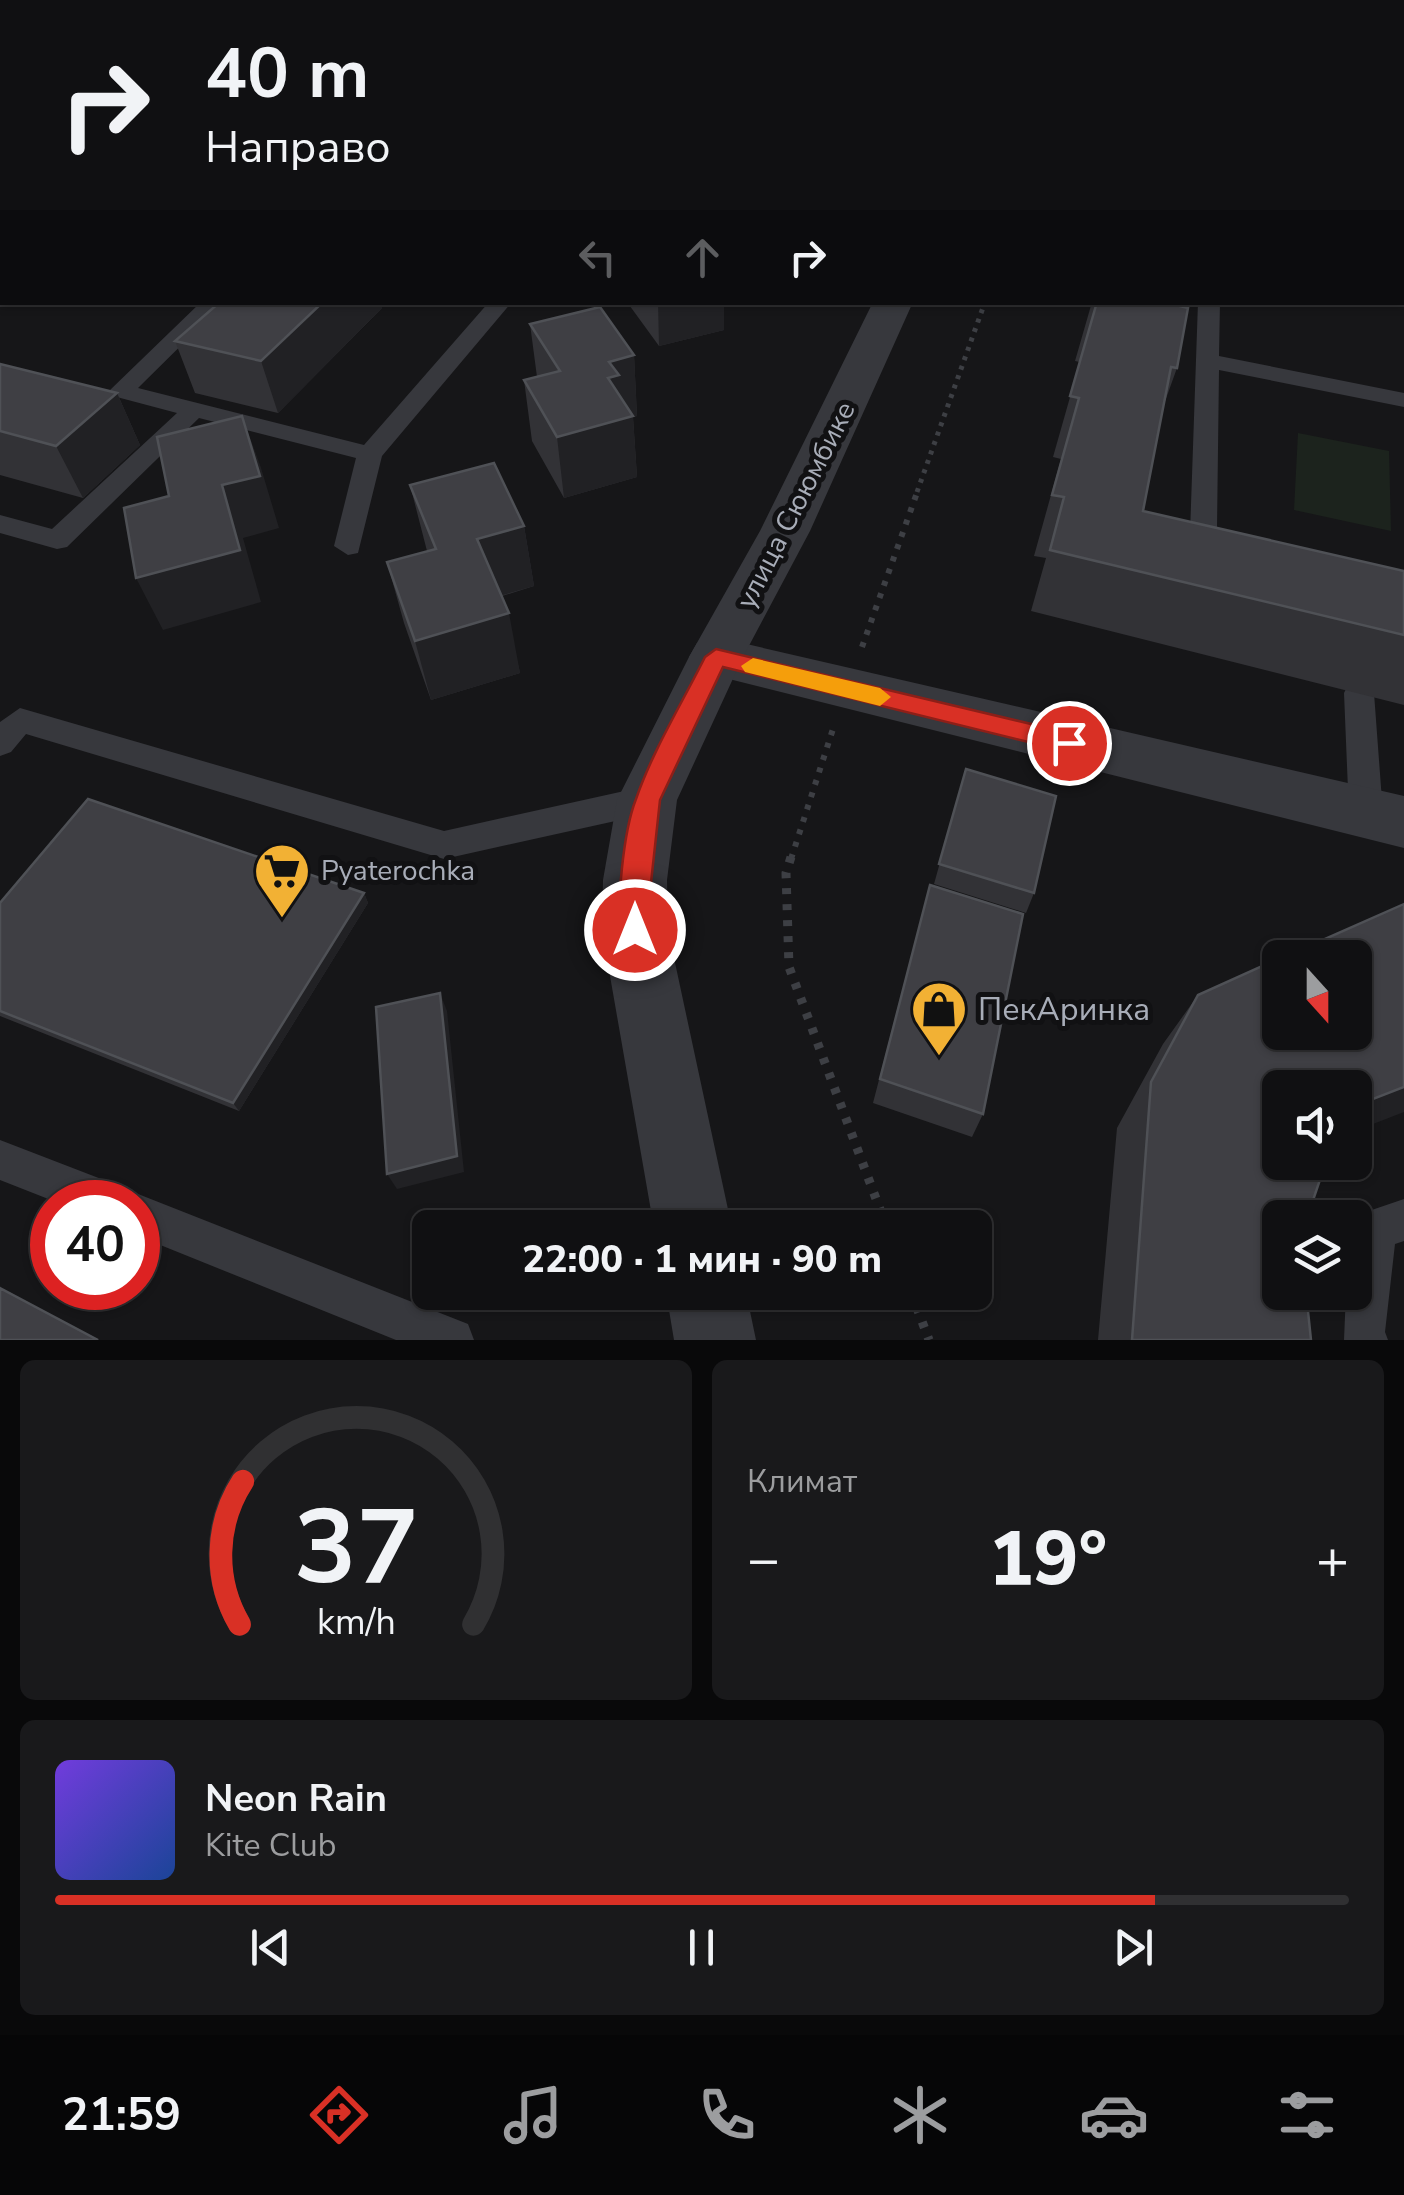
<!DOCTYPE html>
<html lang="ru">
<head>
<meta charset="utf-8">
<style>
	:root { --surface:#101012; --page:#19191b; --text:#f1f3f6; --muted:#9c9d9f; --line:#303032; --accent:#d93025 }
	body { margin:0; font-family:"Nunito Sans",sans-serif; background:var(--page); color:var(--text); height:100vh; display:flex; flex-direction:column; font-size:38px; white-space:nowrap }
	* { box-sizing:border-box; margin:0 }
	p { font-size:32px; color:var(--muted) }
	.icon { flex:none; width:55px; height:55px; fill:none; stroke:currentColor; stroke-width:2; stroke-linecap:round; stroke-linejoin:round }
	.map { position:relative; height:1340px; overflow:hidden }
	.panel { display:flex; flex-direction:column; gap:20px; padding:20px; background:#09090a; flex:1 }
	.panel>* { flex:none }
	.hud { position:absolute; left:0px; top:0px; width:1405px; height:305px; box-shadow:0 2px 8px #0004,0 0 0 2px var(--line); background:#101012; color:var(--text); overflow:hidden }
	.needle { width:65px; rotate:159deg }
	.tools { position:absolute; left:1262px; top:940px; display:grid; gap:20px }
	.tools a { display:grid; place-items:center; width:110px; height:110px; border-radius:15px; background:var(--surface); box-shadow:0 2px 8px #0004,0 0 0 2px var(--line); font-size:50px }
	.speed { position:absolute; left:30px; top:1180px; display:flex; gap:20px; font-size:50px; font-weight:700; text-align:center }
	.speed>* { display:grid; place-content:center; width:130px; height:130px; border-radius:50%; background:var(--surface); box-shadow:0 2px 8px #0004,0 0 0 2px var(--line); line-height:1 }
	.speed .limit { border:15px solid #d22; background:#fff; color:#111 }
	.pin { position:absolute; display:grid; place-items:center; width:85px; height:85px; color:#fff; margin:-42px; border:5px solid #fff; border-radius:50%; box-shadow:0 2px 10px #0007 }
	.me { position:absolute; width:110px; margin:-55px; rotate:0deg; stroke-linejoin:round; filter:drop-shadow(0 0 8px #0008) }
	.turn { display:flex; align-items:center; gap:35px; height:210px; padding:0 40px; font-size:45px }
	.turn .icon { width:130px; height:130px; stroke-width:2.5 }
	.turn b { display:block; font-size:70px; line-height:85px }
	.lanes { display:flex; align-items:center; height:95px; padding:0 40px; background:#0003; justify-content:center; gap:50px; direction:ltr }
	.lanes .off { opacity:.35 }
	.big { font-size:75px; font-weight:800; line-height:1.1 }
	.panel .widget { flex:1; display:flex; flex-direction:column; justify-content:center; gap:15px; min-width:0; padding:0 35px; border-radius:15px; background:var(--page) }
	.panel .dial { align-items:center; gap:0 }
	.dial svg { height:260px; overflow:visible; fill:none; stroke:var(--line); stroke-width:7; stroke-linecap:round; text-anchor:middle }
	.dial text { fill:var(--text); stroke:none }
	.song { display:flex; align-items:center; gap:30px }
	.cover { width:120px; height:120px; border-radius:15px; background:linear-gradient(135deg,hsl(260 70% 55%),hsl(220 70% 35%)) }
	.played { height:10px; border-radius:5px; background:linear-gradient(90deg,var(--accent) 85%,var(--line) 85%) }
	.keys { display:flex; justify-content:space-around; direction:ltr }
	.heat { display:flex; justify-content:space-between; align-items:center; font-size:55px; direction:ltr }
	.panel .tiles { flex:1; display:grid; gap:20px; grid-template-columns:1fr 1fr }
	.widget:last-child { grid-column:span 2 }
	.trip { position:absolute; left:412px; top:1210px; width:580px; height:100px; border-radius:15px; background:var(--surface); box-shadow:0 2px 8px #0004,0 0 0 2px var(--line); font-weight:800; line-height:100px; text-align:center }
	.tab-bar { display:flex; height:160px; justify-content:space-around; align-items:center; background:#060607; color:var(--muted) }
	.tab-bar .icon { width:70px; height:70px }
	.tab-bar .active { color:var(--accent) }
	.tab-bar b { font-size:45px; color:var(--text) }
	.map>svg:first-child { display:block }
	.green { fill:#1c231d }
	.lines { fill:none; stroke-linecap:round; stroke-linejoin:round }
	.path-far2 { stroke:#3d3f44; stroke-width:5; stroke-dasharray:4 6; stroke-linecap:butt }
	.path-far1 { stroke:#3d3f44; stroke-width:6; stroke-dasharray:5 8; stroke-linecap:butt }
	.path { stroke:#3d3f44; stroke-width:9; stroke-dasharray:6 10; stroke-linecap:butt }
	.service { fill:#37383d; fill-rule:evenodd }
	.minor { fill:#37383d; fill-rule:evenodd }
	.tertiary { fill:#37383d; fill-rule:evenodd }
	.wall { fill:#323236 }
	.shaded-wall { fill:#212124 }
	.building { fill:#3f3f44; stroke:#4f5156; stroke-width:2.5 }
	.route { fill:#d93025; stroke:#8d1f18; stroke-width:2.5 }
	.slow { fill:#f59e0b }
	.labels { text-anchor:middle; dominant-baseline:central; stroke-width:10; stroke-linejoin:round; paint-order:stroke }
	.street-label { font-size:28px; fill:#a8adb8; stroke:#111113 }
	.poi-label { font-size:28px; fill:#a8adb8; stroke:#111113; text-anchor:start }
	.near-poi-label { font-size:32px; fill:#a8adb8; stroke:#111113; text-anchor:start }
</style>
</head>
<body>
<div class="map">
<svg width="1404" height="1340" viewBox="0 0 1404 1340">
	<rect width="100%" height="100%" fill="#161618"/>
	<path class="green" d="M1298 433 1389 451 1391 531 1294 510Z"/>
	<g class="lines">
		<path class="path-far2" d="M917 492 985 302"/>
		<path class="path-far1" d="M862 647 918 490
			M791 859 833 729"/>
		<path class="path" d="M791 857 786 873 789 967 887 1228
			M911 1292 929 1340"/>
		<path class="service" d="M657 0H690L692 2H659Z
			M1274 0H1293L1295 2H1276Z
			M1402 18H1404V28H1402Z
			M0 37H2V47H0Z
			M2 59V69L0 70V60Z
			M1402 145H1404V157L1402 156Z
			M0 244H2V256H0Z
			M201 302H225L138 388 364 445 489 302H512L382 456 358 553 348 555 334 546 356 458 199 418 67 547 57 549 0 533V515L52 529 177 413 113 396 109 391Z
			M1198 302H1220L1219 356 1404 393V407L1219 370 1217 528 1242 533 1246 540 1232 549 1193 540 1190 534Z
			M1359 681 1370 685 1374 693 1383 814 1378 824 1366 828 1354 824 1349 814 1344 693 1348 685Z
			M20 708 444 831 647 786 659 790 663 800 659 810 647 814 444 859 26 734 11 752 0 756V722Z
			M0 1140 122 1187 127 1199 138 1194 468 1324 474 1340H396L138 1236V1202H56L0 1180Z
			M1404 1199V1241L1395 1244 1385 1332 1388 1340H1344L1346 1292H1355V1226L1360 1214Z"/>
		<path class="minor" d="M716 637 1404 796V848L697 671 689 657 697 643Z"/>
		<path class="tertiary" d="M873 302H913L810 531 743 657 677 800 667 880 668 930 732 1228H654L602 930 603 880 617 800 689 657 760 531Z
			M666 1292H746L756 1340H674Z"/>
	</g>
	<path class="wall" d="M743 0H772L770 2H754Z
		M1145 0H1255L1254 2H1144Z
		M1324 0H1404V15H1402V2H1324Z
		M220 302H381L382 308 278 413 195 393 175 341Z
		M627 302H724V330L659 346Z
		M1092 302H1181L1177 368 1163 407 1143 511 1404 571V705L1031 611 1046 558 1034 556 1061 459 1053 457 1080 362 1075 361Z
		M530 324 634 355 637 416 633 417 637 477 564 498 532 441 524 380 537 377Z
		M0 364 117 393 140 445 83 498 0 475Z
		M410 485 524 526 534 586 502 596 520 673 431 700 404 623 387 562 427 551Z
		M966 769 1034 893 1026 913 934 884Z
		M364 893 368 903 239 1111 0 1016V903Z
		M922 914 983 1114 972 1137 873 1103Z
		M1198 995 1355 1088 1280 1218 1311 1340H1098L1117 1128 1163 1044Z"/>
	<path class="shaded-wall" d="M420 0H441V2H417Z
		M880 0H906L905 2H878Z
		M2 161V224L0 226V163Z
		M323 302H381L382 308 278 413 261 361Z
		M658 302H724V330L659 346Z
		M634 355 637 416 633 417 637 477 564 498 557 437 608 378 609 362Z
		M117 393 140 445 83 498 56 446Z
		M242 416 261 468 279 528 243 538 261 602 163 630 136 578 222 485Z
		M524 526 534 586 489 599 477 539Z
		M509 613 520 673 431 700 415 641Z
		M364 893 368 903 239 1111 233 1103Z
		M440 993 447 1011 464 1172 397 1189 387 1174Z
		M1404 1087V1112L1355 1131V1106Z"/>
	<path class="building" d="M357 0H420L417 2H353Z
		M681 0H684L702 2H678Z
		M832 0H880L878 2H830Z
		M1145 0H1207L1206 2H1144Z
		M2 89V107L0 109V90Z
		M0 135H2V161L0 163Z
		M220 302H323L261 361 175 341Z
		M1097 302H1177L1176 305 1188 308 1177 368 1171 367 1143 511 1404 571V635L1050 550 1064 497 1052 495 1079 398 1070 396Z
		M600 307 634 355 609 362 619 375 608 378 633 416 557 437 524 380 560 371 530 324Z
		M0 364 117 393 56 446 0 431Z
		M242 416 260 476 222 485 240 550 136 578 124 508 169 496 157 437Z
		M494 463 524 526 477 539 509 613 415 641 387 562 436 549 410 485Z
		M966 769 1056 796 1034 893 939 864Z
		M88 799 364 893 233 1103 0 1011V903Z
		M930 885 1023 914 983 1114 880 1079Z
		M1404 904V1087L1355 1106V1088H1280V1162H1326L1307 1218H1280V1292H1306L1311 1340H1132L1151 1082 1198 995 1280 958V1032H1355V958H1282Z
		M440 993 457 1156 387 1174 376 1007Z
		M0 1288 98 1340H0Z"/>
	<path class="route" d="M716 649 1069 733 1081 743 1069 752 723 667 660 800 645 938 635 942 625 938C613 911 625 827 636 799 653 750 682 703 705 657Z"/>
	<path class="slow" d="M753 658 880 688 891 697 880 706 745 672 741 666Z"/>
	<defs>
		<g id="supermarket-pin" transform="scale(2.875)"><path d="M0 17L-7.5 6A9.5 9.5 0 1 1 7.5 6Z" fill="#f2b134" stroke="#111113"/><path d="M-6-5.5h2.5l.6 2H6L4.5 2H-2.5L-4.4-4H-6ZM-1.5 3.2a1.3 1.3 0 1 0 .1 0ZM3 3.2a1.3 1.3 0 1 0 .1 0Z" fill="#111"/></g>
		<g id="shop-pin" transform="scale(2.875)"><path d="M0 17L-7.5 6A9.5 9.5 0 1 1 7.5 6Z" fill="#f2b134" stroke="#111113"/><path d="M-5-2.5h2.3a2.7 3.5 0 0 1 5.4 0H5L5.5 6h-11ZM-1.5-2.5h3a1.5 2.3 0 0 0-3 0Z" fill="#111"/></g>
	</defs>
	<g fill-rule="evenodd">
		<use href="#supermarket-pin" x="282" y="871"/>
		<use href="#shop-pin" x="939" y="1009"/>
	</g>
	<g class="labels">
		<g class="street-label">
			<text transform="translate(796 505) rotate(-63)">улица Сююмбике</text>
		</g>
		<g class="poi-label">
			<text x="321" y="871">Pyaterochka</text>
		</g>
		<g class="near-poi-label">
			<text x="978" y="1009">ПекАринка</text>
		</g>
	</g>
</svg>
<div class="tools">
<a><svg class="needle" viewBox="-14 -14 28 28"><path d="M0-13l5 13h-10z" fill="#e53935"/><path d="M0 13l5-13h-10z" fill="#9c9d9f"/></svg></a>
<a><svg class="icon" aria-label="sound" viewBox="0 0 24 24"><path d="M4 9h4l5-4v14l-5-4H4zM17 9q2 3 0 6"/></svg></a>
<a><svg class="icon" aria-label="layers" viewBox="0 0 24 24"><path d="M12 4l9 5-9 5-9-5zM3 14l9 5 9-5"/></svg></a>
</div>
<div class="speed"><div class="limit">40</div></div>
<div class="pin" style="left:1069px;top:743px;background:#d93025"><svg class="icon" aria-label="arrive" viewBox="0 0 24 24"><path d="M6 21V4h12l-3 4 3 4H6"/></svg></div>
<svg class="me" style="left:635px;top:930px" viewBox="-20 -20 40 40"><circle r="17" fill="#d93025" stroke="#fff" stroke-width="3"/><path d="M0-11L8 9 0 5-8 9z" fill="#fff"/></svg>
<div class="trip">22:00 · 1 мин · 90 m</div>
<div class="hud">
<div class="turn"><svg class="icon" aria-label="right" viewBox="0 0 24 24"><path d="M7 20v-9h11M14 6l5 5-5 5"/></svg><div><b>40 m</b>Направо</div></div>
<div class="lanes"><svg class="icon off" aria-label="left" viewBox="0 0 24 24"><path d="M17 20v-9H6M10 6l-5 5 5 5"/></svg><svg class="icon off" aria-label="ahead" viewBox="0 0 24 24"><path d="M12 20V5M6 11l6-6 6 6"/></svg><svg class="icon" aria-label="right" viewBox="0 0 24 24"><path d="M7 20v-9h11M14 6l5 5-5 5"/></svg></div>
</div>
</div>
<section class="panel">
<div class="tiles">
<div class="widget dial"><svg viewBox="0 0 100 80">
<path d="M14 69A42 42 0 1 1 86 69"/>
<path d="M14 69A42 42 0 0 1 15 25" stroke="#d93025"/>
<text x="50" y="56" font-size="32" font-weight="700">37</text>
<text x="50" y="72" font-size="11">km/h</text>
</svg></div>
<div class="widget"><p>Климат</p>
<div class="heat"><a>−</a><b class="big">19°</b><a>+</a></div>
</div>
<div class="widget">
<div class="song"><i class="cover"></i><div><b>Neon Rain</b><p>Kite Club</p></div></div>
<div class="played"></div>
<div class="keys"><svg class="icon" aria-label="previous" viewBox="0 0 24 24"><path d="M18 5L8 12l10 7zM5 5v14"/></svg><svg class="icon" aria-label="pause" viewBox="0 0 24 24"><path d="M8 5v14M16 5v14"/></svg><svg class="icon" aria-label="next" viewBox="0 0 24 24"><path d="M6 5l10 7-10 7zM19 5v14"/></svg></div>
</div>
</div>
</section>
<nav class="tab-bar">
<b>21:59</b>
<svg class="icon active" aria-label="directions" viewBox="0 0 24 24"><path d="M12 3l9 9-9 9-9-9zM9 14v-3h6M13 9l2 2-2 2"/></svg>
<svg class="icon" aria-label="music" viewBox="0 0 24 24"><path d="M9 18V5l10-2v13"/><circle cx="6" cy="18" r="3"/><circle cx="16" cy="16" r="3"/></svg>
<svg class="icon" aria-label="phone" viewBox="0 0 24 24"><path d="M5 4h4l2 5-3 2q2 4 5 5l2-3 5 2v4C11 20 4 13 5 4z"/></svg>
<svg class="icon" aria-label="climate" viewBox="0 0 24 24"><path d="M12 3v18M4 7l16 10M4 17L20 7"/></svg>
<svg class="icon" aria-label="car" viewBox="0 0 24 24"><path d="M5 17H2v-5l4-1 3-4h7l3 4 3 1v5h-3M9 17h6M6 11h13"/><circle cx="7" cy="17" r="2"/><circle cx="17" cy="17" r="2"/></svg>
<svg class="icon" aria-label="filters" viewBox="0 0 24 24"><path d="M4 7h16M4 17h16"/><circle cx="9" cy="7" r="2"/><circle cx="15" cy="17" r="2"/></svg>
</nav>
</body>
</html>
